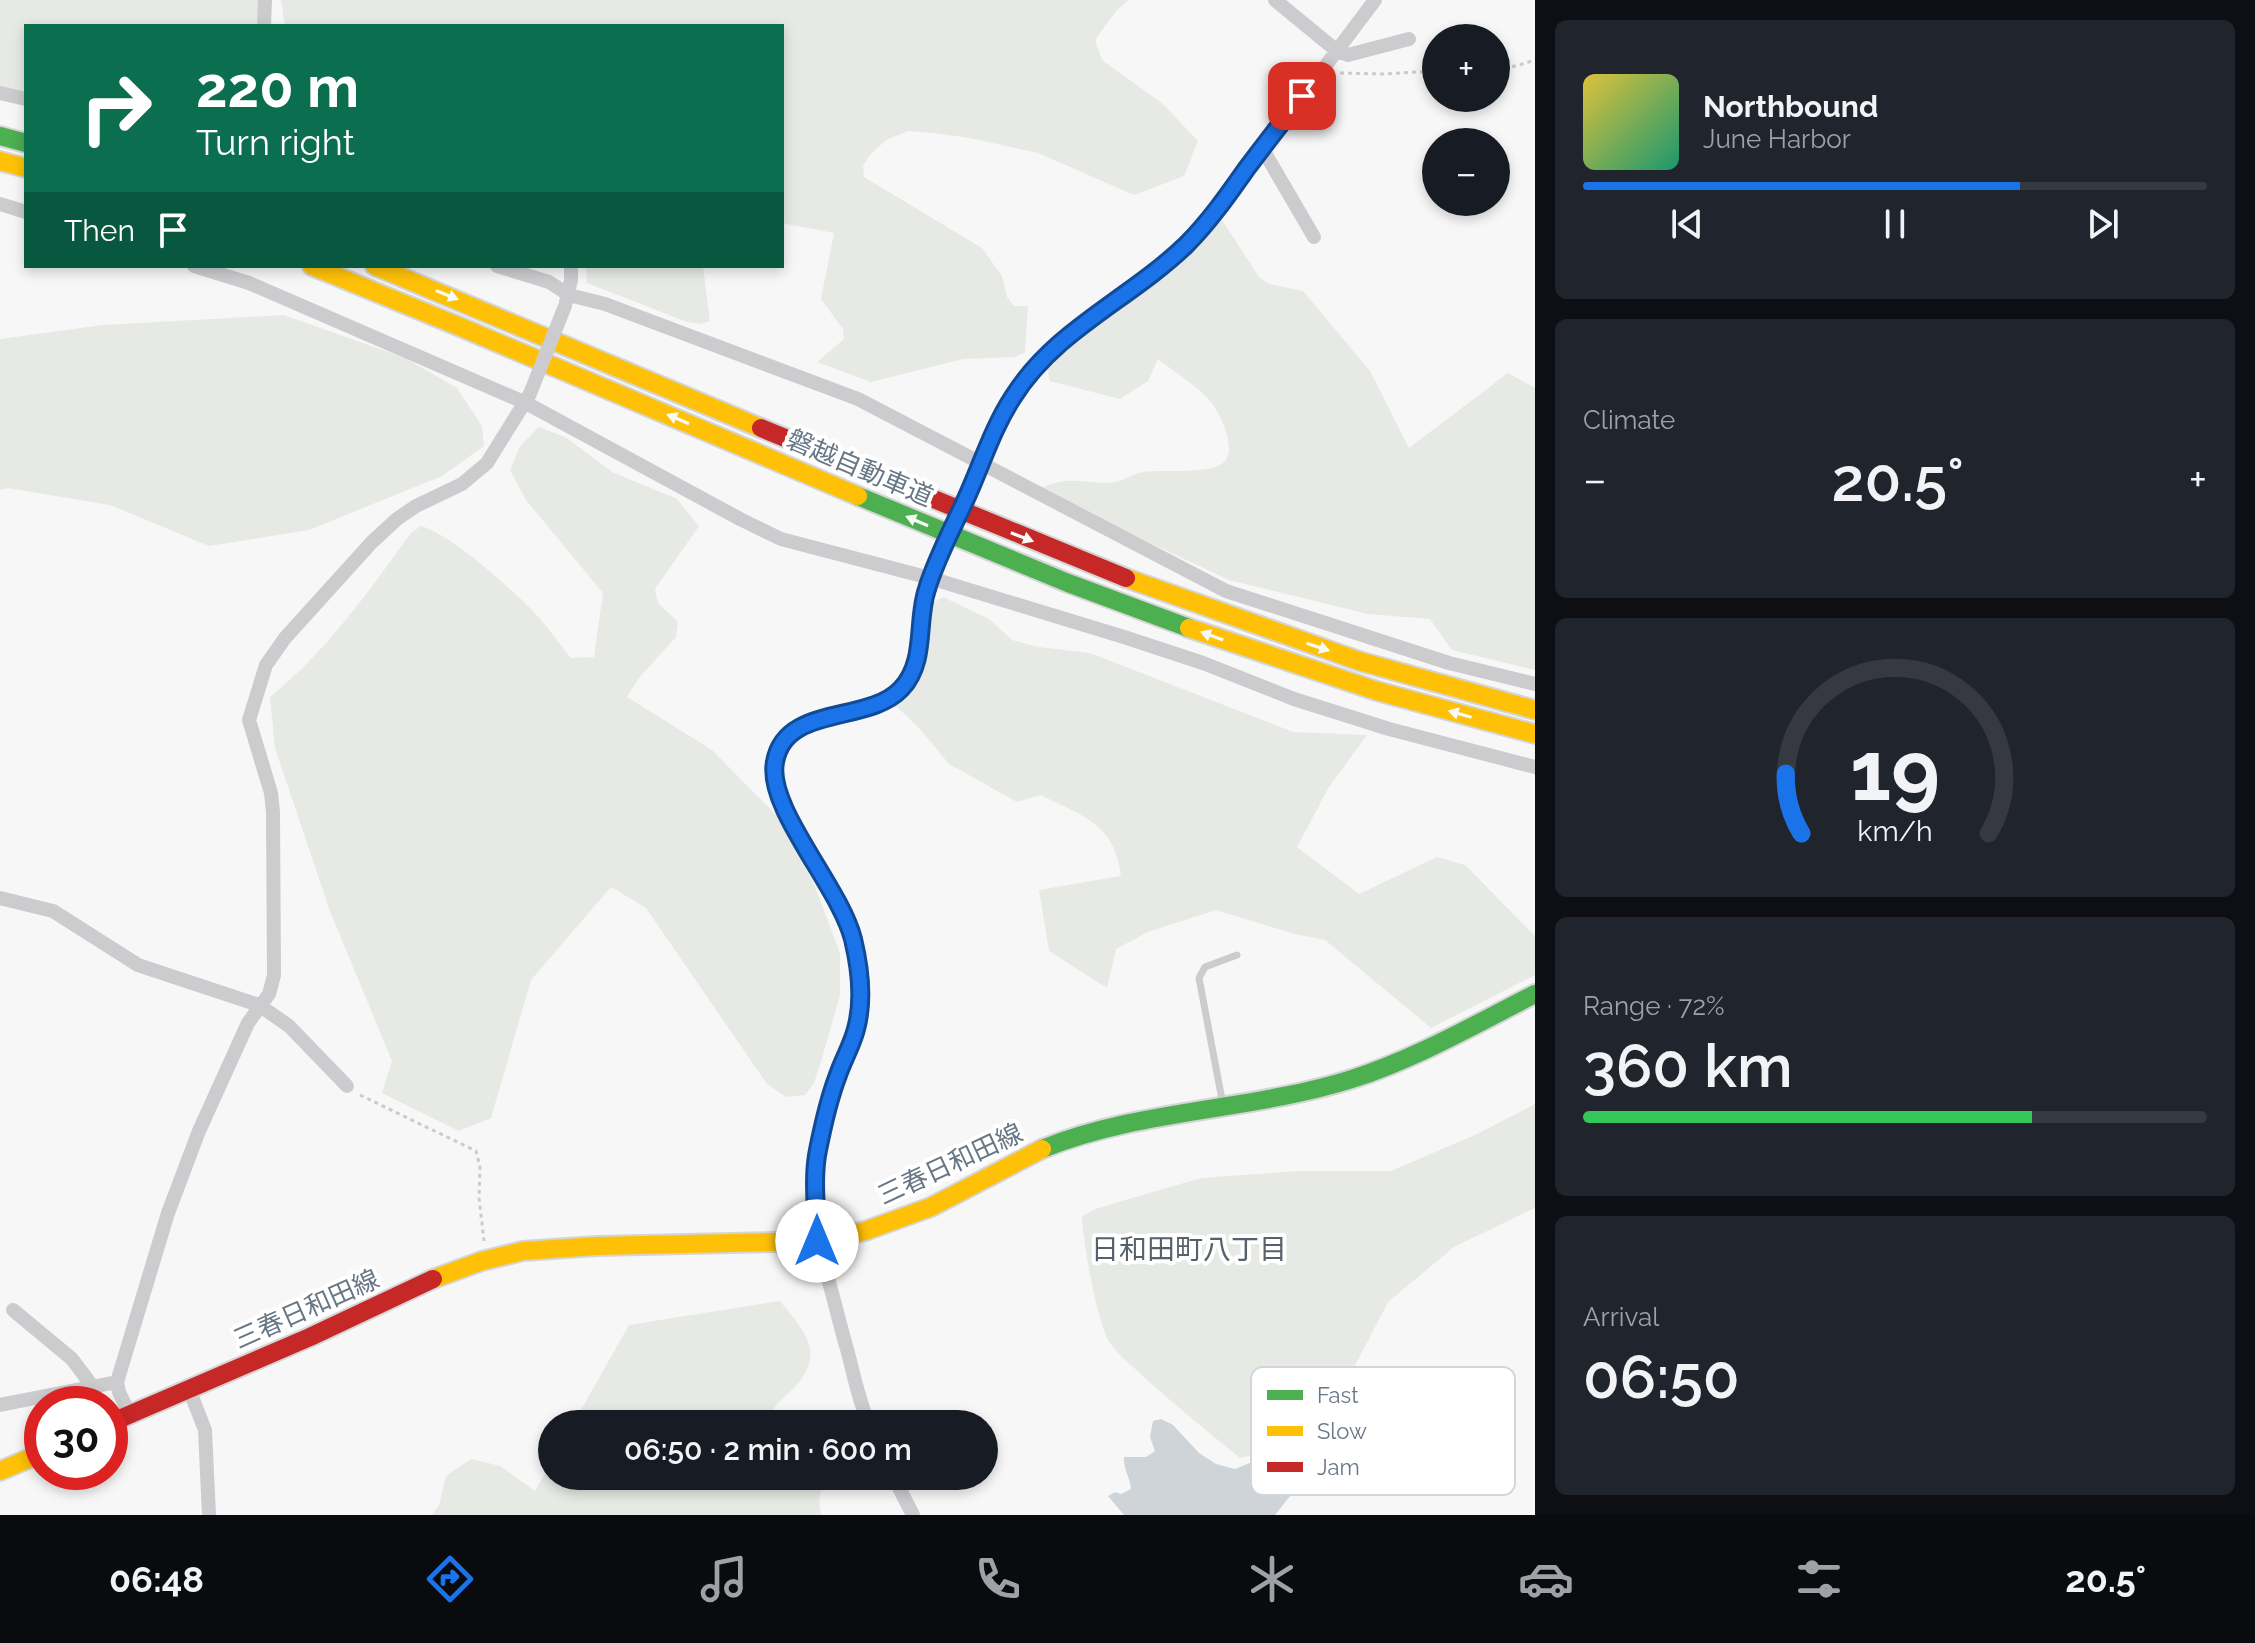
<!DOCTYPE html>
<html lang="en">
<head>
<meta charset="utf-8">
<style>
	:root { --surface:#171b24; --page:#20242c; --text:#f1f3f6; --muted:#9ea1a6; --line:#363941; --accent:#1a73e8 }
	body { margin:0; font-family:Raleway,"Noto Sans JP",sans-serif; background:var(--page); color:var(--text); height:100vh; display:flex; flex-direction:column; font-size:30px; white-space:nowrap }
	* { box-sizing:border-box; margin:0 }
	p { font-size:26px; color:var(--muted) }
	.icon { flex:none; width:44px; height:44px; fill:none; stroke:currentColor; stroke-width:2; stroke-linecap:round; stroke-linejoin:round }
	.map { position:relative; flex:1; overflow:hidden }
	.details { display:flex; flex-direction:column; gap:20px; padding:20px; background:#0d0f14; width:720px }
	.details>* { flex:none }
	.guide { position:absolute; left:24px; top:24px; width:760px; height:244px; border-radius:0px; box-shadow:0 4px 12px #0003; background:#0b6e4f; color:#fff; overflow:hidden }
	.tools { position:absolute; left:1422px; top:24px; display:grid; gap:16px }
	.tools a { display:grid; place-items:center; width:88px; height:88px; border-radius:50%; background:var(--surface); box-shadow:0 4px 12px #0003; font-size:40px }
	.speed { position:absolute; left:24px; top:1386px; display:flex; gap:16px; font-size:40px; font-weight:700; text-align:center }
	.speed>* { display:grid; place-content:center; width:104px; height:104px; border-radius:50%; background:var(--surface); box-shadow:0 4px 12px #0003; line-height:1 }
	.speed .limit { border:12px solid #d22; background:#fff; color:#111 }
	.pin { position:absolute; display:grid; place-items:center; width:68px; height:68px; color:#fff; margin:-34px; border-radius:16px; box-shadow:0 4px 12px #0006 }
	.me { position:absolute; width:88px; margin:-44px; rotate:0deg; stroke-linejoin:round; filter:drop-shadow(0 0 6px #0008) }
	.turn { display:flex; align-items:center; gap:28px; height:168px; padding:0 40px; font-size:36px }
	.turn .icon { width:104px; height:104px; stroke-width:2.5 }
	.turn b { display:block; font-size:56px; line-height:68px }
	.then { display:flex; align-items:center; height:76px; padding:0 40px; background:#0003; gap:16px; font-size:30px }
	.big { font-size:60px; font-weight:600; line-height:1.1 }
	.details .card { flex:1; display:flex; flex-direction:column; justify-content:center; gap:12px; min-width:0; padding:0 28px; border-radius:12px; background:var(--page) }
	.details .dial { align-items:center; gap:0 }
	.dial svg { height:208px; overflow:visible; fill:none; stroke:var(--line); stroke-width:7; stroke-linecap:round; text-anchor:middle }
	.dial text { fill:var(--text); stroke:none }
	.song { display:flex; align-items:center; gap:24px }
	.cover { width:96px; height:96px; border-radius:12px; background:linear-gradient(135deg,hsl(50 70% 55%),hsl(160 70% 35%)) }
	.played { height:8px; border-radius:4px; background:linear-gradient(90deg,var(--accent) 70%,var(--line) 70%) }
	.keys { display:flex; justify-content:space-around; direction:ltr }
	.heat { display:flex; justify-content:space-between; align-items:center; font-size:44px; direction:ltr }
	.charge { height:12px; border-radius:6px; background:linear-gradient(90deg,#34c759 72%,var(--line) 0) }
	.trip { position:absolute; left:538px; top:1410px; width:460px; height:80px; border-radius:40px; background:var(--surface); box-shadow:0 4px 12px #0003; font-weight:600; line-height:80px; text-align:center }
	.menu { display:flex; height:128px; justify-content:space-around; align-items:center; background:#090b0e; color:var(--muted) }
	.menu .icon { width:56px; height:56px }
	.menu .selected { color:var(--accent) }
	.menu b { font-size:36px; color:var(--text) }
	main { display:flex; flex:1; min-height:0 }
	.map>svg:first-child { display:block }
	.green { fill:#e6e9e4 }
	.water { fill:#ced4d8 }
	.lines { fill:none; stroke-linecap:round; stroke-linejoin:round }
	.fast-casing { stroke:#d4d5d6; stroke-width:22 }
	.slow-casing { stroke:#d4d5d6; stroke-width:22 }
	.jam-casing { stroke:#d4d5d6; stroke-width:22 }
	.path { stroke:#cacbcc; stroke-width:3; stroke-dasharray:4 4; stroke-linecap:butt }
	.lane { stroke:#ccccce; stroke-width:7 }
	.street { stroke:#ccccce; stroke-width:14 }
	.fast { stroke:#4caf50; stroke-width:18 }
	.slow { stroke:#ffc107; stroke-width:18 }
	.jam { stroke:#c62828; stroke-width:18 }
	.street-bridge { stroke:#ccccce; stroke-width:14 }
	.oneway { fill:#f6fbf6 }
	.route-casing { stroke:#114b97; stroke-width:20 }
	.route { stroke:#1a73e8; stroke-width:14 }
	.labels { text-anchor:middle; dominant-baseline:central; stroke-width:8; stroke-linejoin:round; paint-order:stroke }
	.street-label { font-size:26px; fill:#687786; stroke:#fff }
	.neighbourhood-label { font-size:28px; fill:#56616b; stroke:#fff }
	.key { fill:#fff; stroke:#d2d6db; stroke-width:2 }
	.key-label { font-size:22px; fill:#687786 }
</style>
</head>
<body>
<main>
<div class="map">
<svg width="1535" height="1515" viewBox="0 0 1535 1515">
	<rect width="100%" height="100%" fill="#f7f7f7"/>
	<path class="green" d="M0 0H259L257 26H26V97L0 90Z
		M281 0H1129L1116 11 1095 40 1102 60 1163 104 1198 141 1184 176 1134 195 1038 153 970 138 933 133 908 131 886 140 869 156 863 166 864 177 982 248 1002 276 1007 297 1014 306H1028L1025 352 1015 357 963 359 871 382 817 362 844 339 843 329 821 299 834 233 782 223V26H285Z
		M1222 220 1259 277 1269 284 1303 291 1370 371 1409 448 1508 373 1535 388V670L1452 650 1430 619 1368 614 1229 580 1037 490C1069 475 1076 483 1109 483 1120 483 1132 474 1143 472 1164 469 1206 475 1223 463 1238 452 1221 414 1211 402 1199 387 1174 372 1158 359L1148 381 1120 399 1050 381 1047 367 1176 262Z
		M586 266H703L710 321 700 324 687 322 587 283Z
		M284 315 405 358 457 388 482 426 484 446 442 476 309 530 209 546 110 505 8 488 0 490V339L103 325Z
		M539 427 567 438 612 472 677 499 699 526 655 589 658 603 678 622 676 637 639 678 627 697 712 750 779 818 814 884 840 953V995L820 1065 814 1083 805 1095 786 1097 767 1084 646 908 611 887 531 980 491 1118 459 1131 382 1093 392 1061 330 911 275 748 270 697C328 650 368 592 411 533L421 526C450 534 504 583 527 605 543 620 557 641 571 658L594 657 603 593 526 500 510 470 520 446Z
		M943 597 989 619 1012 640 1038 647 1090 653 1293 732 1367 735 1329 787 1297 847 1359 894 1437 857 1465 865 1535 936V975L1431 1028 1325 940 1295 934 1216 910 1148 932 1116 949 1107 988 1049 951 1039 890 1121 876C1115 823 1083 817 1041 795L1017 802 949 764 920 729 896 706 919 683 931 635 932 604Z
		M1535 1104V1208L1454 1247 1388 1302 1347 1381 1332 1417 1306 1418 1275 1431 1261 1453 1240 1458C1208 1432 1176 1406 1145 1378 1133 1366 1120 1358 1110 1343 1097 1323 1083 1242 1082 1216L1095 1209 1201 1178 1300 1171H1391L1477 1134Z
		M780 1301C805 1332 827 1353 793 1389 781 1401 771 1407 767 1424H573L629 1325Z
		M471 1459 500 1466 535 1491 552 1462V1476H832C818 1488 818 1498 821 1515H432L439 1505 446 1476Z"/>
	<path class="water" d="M1161 1419 1173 1425 1199 1453 1216 1464 1235 1469 1293 1445 1358 1431 1376 1422 1399 1420 1412 1428 1364 1448 1355 1458 1294 1491 1275 1515H1124L1108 1496 1115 1492 1121 1494 1131 1489C1130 1477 1123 1469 1124 1457H1146L1155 1451 1150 1437 1153 1421Z"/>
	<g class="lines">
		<g class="fast-casing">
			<path id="fast" d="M0 136 26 143
				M858 496 1068 583 1189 628
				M1042 1149C1140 1109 1251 1111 1352 1079 1415 1059 1476 1024 1535 994"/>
		</g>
		<g class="slow-casing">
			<path id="slow" d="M0 161 26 168
				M312 266 463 328 858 496
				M375 266 761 428
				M1126 578 1359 661 1535 710
				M1189 628 1377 691 1535 734
				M433 1279 482 1261 523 1251 597 1246 817 1241 865 1231 931 1207 1042 1149
				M0 1471 42 1453"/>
		</g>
		<g class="jam-casing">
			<path id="jam" d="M761 428 1126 578
				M110 1423 310 1337 433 1279"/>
		</g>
		<path class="path" d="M1496 68 1516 66 1535 60
			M1340 73 1382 74 1436 71
			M360 1095 476 1151 480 1167 479 1198 484 1241"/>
		<path class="lane" d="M1223 1105 1199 978 1205 967 1237 955"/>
		<path class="street" d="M1275 0 1337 51 1348 55 1409 39
			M264 26 265 0
			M0 93 26 99
			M1262 148 1314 237
			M0 204 26 212
			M194 266 249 283 526 403 740 519 781 539 930 578 1124 637 1203 663 1294 699 1389 729 1535 767
			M497 266 549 282 569 295 605 304 858 399 1226 591 1449 663 1535 684
			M566 302 571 280V266
			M978 471 999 419 1029 374 1058 343 1154 273 1187 244 1217 210 1375 0
			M0 898 53 911 138 965 259 1005 289 1026 347 1086
			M13 1310 72 1359 93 1387
			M189 1389 205 1430 209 1515
			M0 1405 117 1382
			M130 1415 119 1392 117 1382 168 1213 199 1131 248 1023 269 994 274 975 273 812 271 793 249 720 266 665 285 638 372 542 397 519 416 506 462 484 487 463 528 397
			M869 1424C858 1399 854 1375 847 1349 840 1326 835 1302 828 1279 826 1269 821 1260 819 1250 816 1234 818 1218 817 1202 816 1184 814 1166 819 1148 824 1125 829 1100 837 1078 848 1044 864 1016 860 979 856 952 850 923 837 898 816 858 761 798 777 752 792 708 873 721 902 688 928 659 918 613 930 578
			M893 1476 913 1515"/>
		<use href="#fast" class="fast"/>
		<use href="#slow" class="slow"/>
		<use href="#jam" class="jam"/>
		<path class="street-bridge" d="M529 396 565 306
			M930 578 975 477"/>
	</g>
	<defs><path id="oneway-solid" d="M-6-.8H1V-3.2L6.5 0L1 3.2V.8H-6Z" transform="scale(2)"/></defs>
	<g class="oneway">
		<use href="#oneway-solid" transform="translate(447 295) rotate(22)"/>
		<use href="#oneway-solid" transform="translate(678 419) rotate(-157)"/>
		<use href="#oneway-solid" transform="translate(917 521) rotate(-157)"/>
		<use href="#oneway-solid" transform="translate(1022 537) rotate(21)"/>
		<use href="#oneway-solid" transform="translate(1212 636) rotate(-160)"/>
		<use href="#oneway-solid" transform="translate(1318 647) rotate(18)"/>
		<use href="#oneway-solid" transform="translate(1460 714) rotate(-164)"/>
	</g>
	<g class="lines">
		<g class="route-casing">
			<path id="route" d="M817 1241C817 1211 812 1179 818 1150 823 1125 829 1098 838 1075 843 1060 852 1045 856 1029 864 1000 860 968 853 939 840 887 766 808 775 762 785 704 868 724 901 689 927 662 916 621 927 589 937 556 955 524 969 492 983 460 994 426 1013 397 1055 330 1130 299 1186 245 1209 222 1228 195 1247 168 1265 144 1284 120 1302 96"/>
		</g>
		<use href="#route" class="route"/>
	</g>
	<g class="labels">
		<g class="street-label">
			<text transform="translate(860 468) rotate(23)">磐越自動車道</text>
			<text transform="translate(950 1164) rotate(-25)">三春日和田線</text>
			<text transform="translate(306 1309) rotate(-24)">三春日和田線</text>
		</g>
		<g class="neighbourhood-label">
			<text x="1189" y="1249">日和田町八丁目</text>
		</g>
	</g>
	<rect x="1251" y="1367" width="264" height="128" rx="12" class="key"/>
	<rect x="1267" y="1390" width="36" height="10" fill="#4caf50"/>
	<rect x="1267" y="1426" width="36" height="10" fill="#ffc107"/>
	<rect x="1267" y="1462" width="36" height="10" fill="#c62828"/>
	<g class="key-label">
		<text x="1317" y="1403">Fast</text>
		<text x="1317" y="1439">Slow</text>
		<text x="1317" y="1475">Jam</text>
	</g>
</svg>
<div class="tools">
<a>+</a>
<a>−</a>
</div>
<div class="speed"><div class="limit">30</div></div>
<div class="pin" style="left:1302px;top:96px;background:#d93025"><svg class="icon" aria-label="arrive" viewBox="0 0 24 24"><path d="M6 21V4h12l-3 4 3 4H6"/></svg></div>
<svg class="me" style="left:817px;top:1241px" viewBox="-20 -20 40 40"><circle r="19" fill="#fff"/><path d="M0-13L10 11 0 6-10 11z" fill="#1a73e8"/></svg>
<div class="trip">06:50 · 2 min · 600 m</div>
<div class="guide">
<div class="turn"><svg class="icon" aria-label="right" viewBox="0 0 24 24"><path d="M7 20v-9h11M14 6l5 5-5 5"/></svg><div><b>220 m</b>Turn right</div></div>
<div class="then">Then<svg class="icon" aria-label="arrive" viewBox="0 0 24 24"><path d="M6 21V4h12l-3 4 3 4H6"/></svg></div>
</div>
</div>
<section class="details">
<div class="card">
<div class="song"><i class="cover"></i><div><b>Northbound</b><p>June Harbor</p></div></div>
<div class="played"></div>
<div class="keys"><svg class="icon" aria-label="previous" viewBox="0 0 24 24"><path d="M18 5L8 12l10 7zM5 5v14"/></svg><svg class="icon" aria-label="pause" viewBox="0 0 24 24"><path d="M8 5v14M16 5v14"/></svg><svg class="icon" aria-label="next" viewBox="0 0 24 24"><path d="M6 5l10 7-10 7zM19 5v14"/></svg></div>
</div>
<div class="card"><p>Climate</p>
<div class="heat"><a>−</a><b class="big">20.5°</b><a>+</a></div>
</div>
<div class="card dial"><svg viewBox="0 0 100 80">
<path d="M14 69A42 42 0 1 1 86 69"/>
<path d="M14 69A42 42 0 0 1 8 46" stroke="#1a73e8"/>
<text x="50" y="56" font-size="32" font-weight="700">19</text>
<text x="50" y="72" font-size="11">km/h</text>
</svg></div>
<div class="card"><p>Range · 72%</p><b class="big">360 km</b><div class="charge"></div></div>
<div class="card"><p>Arrival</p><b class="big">06:50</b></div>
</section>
</main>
<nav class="menu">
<b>06:48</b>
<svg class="icon selected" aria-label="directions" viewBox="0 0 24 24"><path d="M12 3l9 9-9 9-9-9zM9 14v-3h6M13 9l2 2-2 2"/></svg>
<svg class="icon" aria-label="music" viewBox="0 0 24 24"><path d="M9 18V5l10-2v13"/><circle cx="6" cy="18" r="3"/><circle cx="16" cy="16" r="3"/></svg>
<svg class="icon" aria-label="phone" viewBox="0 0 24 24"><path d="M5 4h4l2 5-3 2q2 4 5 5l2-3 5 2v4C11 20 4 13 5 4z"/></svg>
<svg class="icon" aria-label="climate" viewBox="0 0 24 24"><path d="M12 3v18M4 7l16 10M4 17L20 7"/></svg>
<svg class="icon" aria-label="car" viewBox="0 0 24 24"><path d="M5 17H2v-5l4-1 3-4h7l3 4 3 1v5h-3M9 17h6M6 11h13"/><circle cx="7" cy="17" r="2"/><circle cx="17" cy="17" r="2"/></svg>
<svg class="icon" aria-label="filters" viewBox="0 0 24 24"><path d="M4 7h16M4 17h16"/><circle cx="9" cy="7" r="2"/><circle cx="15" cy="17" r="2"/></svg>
<b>20.5°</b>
</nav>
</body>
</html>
